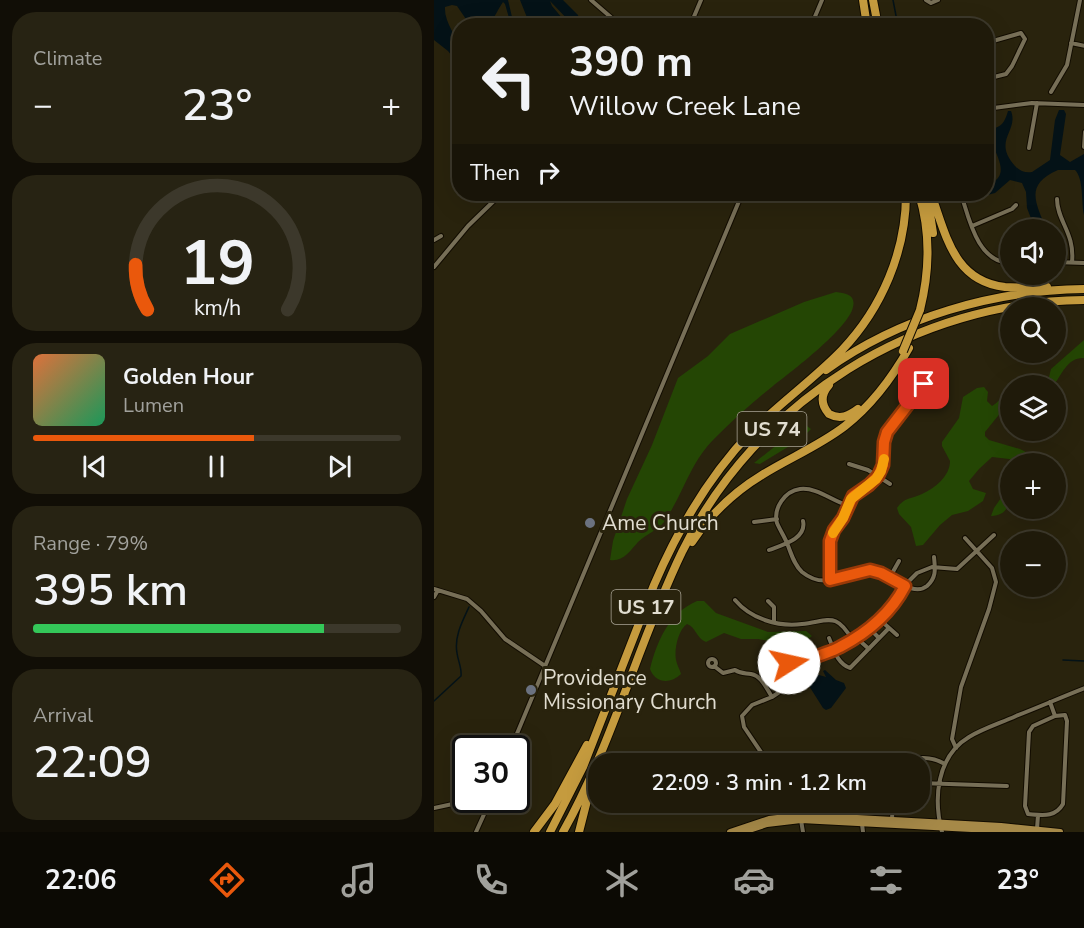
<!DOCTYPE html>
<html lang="en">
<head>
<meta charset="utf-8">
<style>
	:root { --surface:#1f1a0a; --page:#272313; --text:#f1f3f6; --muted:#a1a19c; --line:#3c382b; --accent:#ea580c }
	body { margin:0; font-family:"Nunito Sans",sans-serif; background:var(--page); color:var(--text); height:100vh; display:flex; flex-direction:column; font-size:22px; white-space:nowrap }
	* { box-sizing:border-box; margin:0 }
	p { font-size:20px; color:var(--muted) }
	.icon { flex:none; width:33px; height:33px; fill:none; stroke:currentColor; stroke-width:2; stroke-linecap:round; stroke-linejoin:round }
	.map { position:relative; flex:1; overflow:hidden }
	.panel { display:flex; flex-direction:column; gap:12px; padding:12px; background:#110e06; width:434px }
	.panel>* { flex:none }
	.guide { position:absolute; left:18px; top:18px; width:542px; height:183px; border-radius:24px; box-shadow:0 6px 24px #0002,0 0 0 2px var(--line); background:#1f1a0a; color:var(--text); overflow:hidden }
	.buttons { position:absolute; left:566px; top:219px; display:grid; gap:12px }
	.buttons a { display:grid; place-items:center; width:66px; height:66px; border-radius:50%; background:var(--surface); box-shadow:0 6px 24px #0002,0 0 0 2px var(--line); font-size:30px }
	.speed { position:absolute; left:18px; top:735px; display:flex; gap:12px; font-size:30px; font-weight:700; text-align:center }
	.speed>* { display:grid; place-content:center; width:78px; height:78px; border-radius:50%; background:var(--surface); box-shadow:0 6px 24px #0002,0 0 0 2px var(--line); line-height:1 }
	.speed .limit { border:3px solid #111; border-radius:9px; background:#fff; color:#111 }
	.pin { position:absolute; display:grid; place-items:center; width:51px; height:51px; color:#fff; margin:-26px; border-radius:12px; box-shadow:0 3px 9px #0006 }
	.me { position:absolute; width:66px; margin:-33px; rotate:80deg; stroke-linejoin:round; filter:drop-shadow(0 0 4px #0008) }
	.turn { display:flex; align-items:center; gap:21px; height:126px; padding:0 18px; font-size:27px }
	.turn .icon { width:78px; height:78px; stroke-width:2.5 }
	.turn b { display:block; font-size:42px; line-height:51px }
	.then { display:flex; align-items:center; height:57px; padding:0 18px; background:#0003; gap:12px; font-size:22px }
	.big { font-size:45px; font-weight:600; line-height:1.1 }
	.panel .card { flex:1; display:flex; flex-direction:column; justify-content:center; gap:9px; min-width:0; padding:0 21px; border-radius:24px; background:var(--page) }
	.panel .dial { align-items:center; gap:0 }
	.dial svg { height:156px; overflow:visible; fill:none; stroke:var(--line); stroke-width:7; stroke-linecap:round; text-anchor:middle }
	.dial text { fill:var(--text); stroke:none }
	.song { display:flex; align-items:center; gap:18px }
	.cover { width:72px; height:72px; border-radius:9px; background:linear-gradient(135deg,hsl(20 70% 55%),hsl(150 70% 35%)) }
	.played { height:6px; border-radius:3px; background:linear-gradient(90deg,var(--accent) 60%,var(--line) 60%) }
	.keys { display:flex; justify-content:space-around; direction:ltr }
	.heat { display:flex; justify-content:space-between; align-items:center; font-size:33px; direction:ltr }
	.charge { height:9px; border-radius:4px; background:linear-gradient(90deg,#34c759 79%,var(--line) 0) }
	.trip { position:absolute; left:154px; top:753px; width:342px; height:60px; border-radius:24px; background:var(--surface); box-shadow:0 6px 24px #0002,0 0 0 2px var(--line); font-weight:600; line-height:60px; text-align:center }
	.tab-bar { display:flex; height:96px; justify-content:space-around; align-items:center; background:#0c0a04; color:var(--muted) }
	.tab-bar .icon { width:42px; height:42px }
	.tab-bar .active { color:var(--accent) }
	.tab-bar b { font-size:27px; color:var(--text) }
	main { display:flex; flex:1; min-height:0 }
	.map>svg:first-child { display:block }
	.green { fill:#244604 }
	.water { fill:#041217 }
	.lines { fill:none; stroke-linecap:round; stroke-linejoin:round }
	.stream { stroke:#041217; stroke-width:1.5 }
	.minor-casing { stroke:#120c00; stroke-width:6 }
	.major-casing { stroke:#120c00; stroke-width:8 }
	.highway-casing { stroke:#120c00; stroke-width:10 }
	.minor { stroke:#776f57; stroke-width:4 }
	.major { stroke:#a68948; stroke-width:6 }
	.highway { stroke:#c59b3e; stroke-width:8 }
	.highway-bridge-casing { stroke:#120c00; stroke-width:10; stroke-linecap:butt }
	.highway-bridge { stroke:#c59b3e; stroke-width:8 }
	.route-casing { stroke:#983908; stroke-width:15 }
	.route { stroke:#ea580c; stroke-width:10 }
	.slow { stroke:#f59e0b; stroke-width:10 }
	.worship-dot { fill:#6b7280; stroke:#29230d; stroke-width:2 }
	.labels { text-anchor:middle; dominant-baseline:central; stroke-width:6; stroke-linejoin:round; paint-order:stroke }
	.shield { fill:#29230d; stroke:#aaa596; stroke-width:1.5 }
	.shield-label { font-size:20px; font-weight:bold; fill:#e1ddd0 }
	.poi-label { font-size:21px; fill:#e1ddd0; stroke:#29230d; text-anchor:start }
</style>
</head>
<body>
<main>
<section class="panel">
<div class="card"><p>Climate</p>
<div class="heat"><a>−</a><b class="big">23°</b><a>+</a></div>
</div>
<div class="card dial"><svg viewBox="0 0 100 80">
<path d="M14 69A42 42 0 1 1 86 69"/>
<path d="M14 69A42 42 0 0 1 8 46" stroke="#ea580c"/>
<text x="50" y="56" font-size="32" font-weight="700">19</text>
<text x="50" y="72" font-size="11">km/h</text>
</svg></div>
<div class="card">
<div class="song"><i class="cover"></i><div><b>Golden Hour</b><p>Lumen</p></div></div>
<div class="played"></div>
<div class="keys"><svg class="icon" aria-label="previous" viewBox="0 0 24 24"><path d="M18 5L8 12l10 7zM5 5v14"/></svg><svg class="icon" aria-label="pause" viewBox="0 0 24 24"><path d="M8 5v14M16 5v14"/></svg><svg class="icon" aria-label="next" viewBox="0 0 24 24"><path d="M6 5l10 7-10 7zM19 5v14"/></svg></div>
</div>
<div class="card"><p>Range · 79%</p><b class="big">395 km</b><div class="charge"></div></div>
<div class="card"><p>Arrival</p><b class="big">22:09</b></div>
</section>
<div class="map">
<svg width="651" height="832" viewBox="0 0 651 832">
	<rect width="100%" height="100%" fill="#29230d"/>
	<path class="green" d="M402 292C412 293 422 295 419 307 415 328 357 372 339 386 319 402 299 420 281 438 257 461 250 492 232 519 226 530 213 533 204 542 196 551 189 562 176 560L179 541 193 499 218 445 244 378 274 356 296 334 370 302Z
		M650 340V358C634 357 628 374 620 385H613L617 369Z
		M588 377 590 382 588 385 576 386V401L551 432V436L555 440 586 449 604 458V463H585L575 459 558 457 545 469 535 481 539 489 552 493 549 501 534 511 518 515 506 525 489 545 482 546 477 527 465 514 463 508C470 497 478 499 488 494 501 488 516 476 516 461L508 446V442L525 418 529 397 543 388 550 387 554 392 553 401 558 406C571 399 573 382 588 377Z
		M373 426 377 429 367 439 326 464 320 463 364 428Z
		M576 485C576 500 577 515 557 516L560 508Z
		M263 601H270L282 613 334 632 372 631 378 636 369 644H356L324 639H307L290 633 272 642C262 638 262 627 253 624 244 630 240 650 242 660 243 665 246 670 247 674 236 685 221 683 216 669 223 641 235 613 263 601Z"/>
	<path class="water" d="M0 0H74L78 17 76 20 75 18 71 4 69 2C57 20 61 26 36 25L23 6 18 5 11 7C10 23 23 35 26 50 26 54 25 60 25 65L14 51 0 40Z
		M86 0H129L144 15 146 25 138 24 116 1 118 6 134 25H96Z
		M625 110H630L632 114 626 155 636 162 650 154V215C647 202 650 179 641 170H624C589 185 603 204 612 229H583L593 226 598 221 593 208 592 192 588 183 576 180 561 193 542 198 537 194H552V186C575 177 566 163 559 145L552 141V130C566 128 570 125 574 111H577C585 131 558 140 581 166 586 171 591 173 598 172L616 160 621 120Z
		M391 670 402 680 410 683 412 688 397 708 392 710 389 708 370 678 378 673 392 677 389 671Z"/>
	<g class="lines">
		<path class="stream" d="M459 0 464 26
			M629 660 651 661
			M0 701 27 676C28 668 24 661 23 653 20 637 28 622 35 607"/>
		<g class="minor-casing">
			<path id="minor" d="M157 0 187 26
				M492 0 497 3 504 0
				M256 26 267 0
				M377 26 388 0
				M552 43 587 33 591 39 578 66 572 74 552 79
				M637 43 651 46
				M617 92 633 65 646 0
				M552 109 598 103 651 105
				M650 147 651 132
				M595 148 603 103
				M527 194C535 218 543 262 576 263
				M623 199C623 221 641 233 638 262
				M538 226 578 209 582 205
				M0 240 7 236
				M621 262 651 263
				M0 267 34 226 67 194
				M482 396 492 402
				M415 464 434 470 456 484
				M413 505C398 501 383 487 366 489 351 491 339 508 343 523 346 530 350 536 353 543 357 553 360 565 368 572 393 592 411 571 434 570 452 569 477 599 493 586 503 577 501 568 500 557
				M320 522 343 519
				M335 550C348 545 373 539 369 521
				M456 577 465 561
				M396 580V541L400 530 409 518 419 496 435 485 444 476 449 465 450 442 453 432 482 396 498 369 505 364
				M0 589 33 599 47 611 71 639 111 666
				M0 597 4 590
				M301 600C317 619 344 627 368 624 395 621 402 611 419 641
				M334 601 340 607V622
				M445 619 463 635
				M440 633 445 638
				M395 638C400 650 403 663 416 668L455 628
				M426 641 435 649
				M274 663a4 4 0 1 1 8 0a4 4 0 1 1-8 0Z
				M365 663 359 667 354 662 358 659H360L370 667
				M280 666 289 673 301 670C307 674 310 673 317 674 328 676 332 688 338 697
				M616 702 621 716 599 726 595 732 591 806 594 814C608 815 621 818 629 804L633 721 631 715 621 716
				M77 748 308 194
				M522 748 518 739 527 687 555 609 562 582 558 568 531 538
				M335 764 310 727 308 716 318 705 338 697 356 685 363 678 375 661 384 655 406 648 436 629 462 602 474 582 483 573 498 567 523 569 560 535
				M466 764C482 757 495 755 511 764
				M486 783 573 786
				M357 802 367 820 369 832
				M398 802 400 816
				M0 808 37 800
				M458 819 459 802
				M428 824 429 832
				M603 829 604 815
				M42 832 52 810 54 800
				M508 832C499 798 503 756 535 737 550 728 567 723 582 716 605 707 628 697 651 688"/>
		</g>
		<g class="major-casing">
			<path id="major" d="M296 832 335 819 369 815 567 826 626 832
				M309 832 333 824 367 820 594 832"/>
		</g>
		<g class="highway-casing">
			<path id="highway" d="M429 0 433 26
				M439 0 444 26
				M485 194C497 233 496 270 486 310
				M493 194 499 233
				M497 194C512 234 519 281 571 287 585 288 599 287 613 287
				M392 370C466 317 560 290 651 289
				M395 385C387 394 386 404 395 414 406 420 415 416 424 409
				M258 542C276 515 300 492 328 475 355 458 385 446 411 426 438 405 458 378 475 348
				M100 832 121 804 153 745
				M116 832 149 767 220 585C244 529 275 476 317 432 346 403 380 379 408 350 448 308 472 251 472 194
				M129 832C179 743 204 643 248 552 322 400 482 301 651 300
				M145 832 158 781"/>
		</g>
		<use href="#minor" class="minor"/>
		<use href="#major" class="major"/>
		<use href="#highway" class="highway"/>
		<g class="highway-bridge-casing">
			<path id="highway-bridge" d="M469 351 486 310"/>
		</g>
		<use href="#highway-bridge" class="highway-bridge"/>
	</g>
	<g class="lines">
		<g class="route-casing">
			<path id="route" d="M355 663 359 667 365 663 370 667C381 653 392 655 406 647 433 633 457 613 471 586L447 573 436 570 396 580V541L400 530 409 518 419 496 435 485 444 476 449 465 450 442 453 432 490 384"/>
		</g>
		<use href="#route" class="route"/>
		<path class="slow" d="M399 533 409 518 417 499 442 479 447 471 450 459"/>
	</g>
	<g class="worship-dot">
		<circle cx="156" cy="523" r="6"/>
		<circle cx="97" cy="690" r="6"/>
	</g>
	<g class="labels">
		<g class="shield">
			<rect x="303.5" y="412" width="69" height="34" rx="4.5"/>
			<rect x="177.5" y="590" width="69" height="34" rx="4.5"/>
		</g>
		<g class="shield-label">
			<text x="338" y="429">US 74</text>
			<text x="212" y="607">US 17</text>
		</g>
		<g class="poi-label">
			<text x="168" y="523">Ame Church</text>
			<text x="109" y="678">Providence<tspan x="109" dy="24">Missionary Church</tspan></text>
		</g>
	</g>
</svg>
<div class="buttons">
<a><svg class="icon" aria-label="sound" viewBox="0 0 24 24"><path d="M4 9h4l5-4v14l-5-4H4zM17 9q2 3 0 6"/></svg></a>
<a><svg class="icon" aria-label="search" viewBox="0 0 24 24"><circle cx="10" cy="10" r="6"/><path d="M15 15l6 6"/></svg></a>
<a><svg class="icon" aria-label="layers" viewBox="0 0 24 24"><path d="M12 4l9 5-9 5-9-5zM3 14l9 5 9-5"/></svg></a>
<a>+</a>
<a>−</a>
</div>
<div class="speed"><div class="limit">30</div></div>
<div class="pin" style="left:490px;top:384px;background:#d93025"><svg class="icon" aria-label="arrive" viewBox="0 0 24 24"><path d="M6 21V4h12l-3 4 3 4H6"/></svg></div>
<svg class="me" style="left:355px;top:663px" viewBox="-20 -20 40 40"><circle r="19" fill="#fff"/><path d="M0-13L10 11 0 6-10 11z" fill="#ea580c"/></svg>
<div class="trip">22:09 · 3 min · 1.2 km</div>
<div class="guide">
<div class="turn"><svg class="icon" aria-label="left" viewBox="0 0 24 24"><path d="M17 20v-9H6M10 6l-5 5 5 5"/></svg><div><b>390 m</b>Willow Creek Lane</div></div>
<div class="then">Then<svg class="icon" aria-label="right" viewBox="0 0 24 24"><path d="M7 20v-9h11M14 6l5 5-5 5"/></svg></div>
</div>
</div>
</main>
<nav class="tab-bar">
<b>22:06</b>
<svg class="icon active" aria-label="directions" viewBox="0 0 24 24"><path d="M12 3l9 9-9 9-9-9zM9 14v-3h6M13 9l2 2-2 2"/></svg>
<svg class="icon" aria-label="music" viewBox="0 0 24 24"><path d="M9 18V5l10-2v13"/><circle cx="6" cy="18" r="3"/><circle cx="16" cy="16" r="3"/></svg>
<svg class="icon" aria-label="phone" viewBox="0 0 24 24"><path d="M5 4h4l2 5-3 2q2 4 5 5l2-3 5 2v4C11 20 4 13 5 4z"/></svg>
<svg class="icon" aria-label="climate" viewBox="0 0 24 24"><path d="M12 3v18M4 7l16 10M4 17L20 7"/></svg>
<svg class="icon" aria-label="car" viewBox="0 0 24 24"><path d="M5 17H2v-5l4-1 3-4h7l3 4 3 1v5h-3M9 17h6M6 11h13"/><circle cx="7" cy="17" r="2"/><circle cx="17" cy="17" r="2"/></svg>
<svg class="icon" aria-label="filters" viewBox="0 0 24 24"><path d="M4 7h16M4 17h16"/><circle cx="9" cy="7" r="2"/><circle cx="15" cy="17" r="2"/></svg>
<b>23°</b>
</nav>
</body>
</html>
